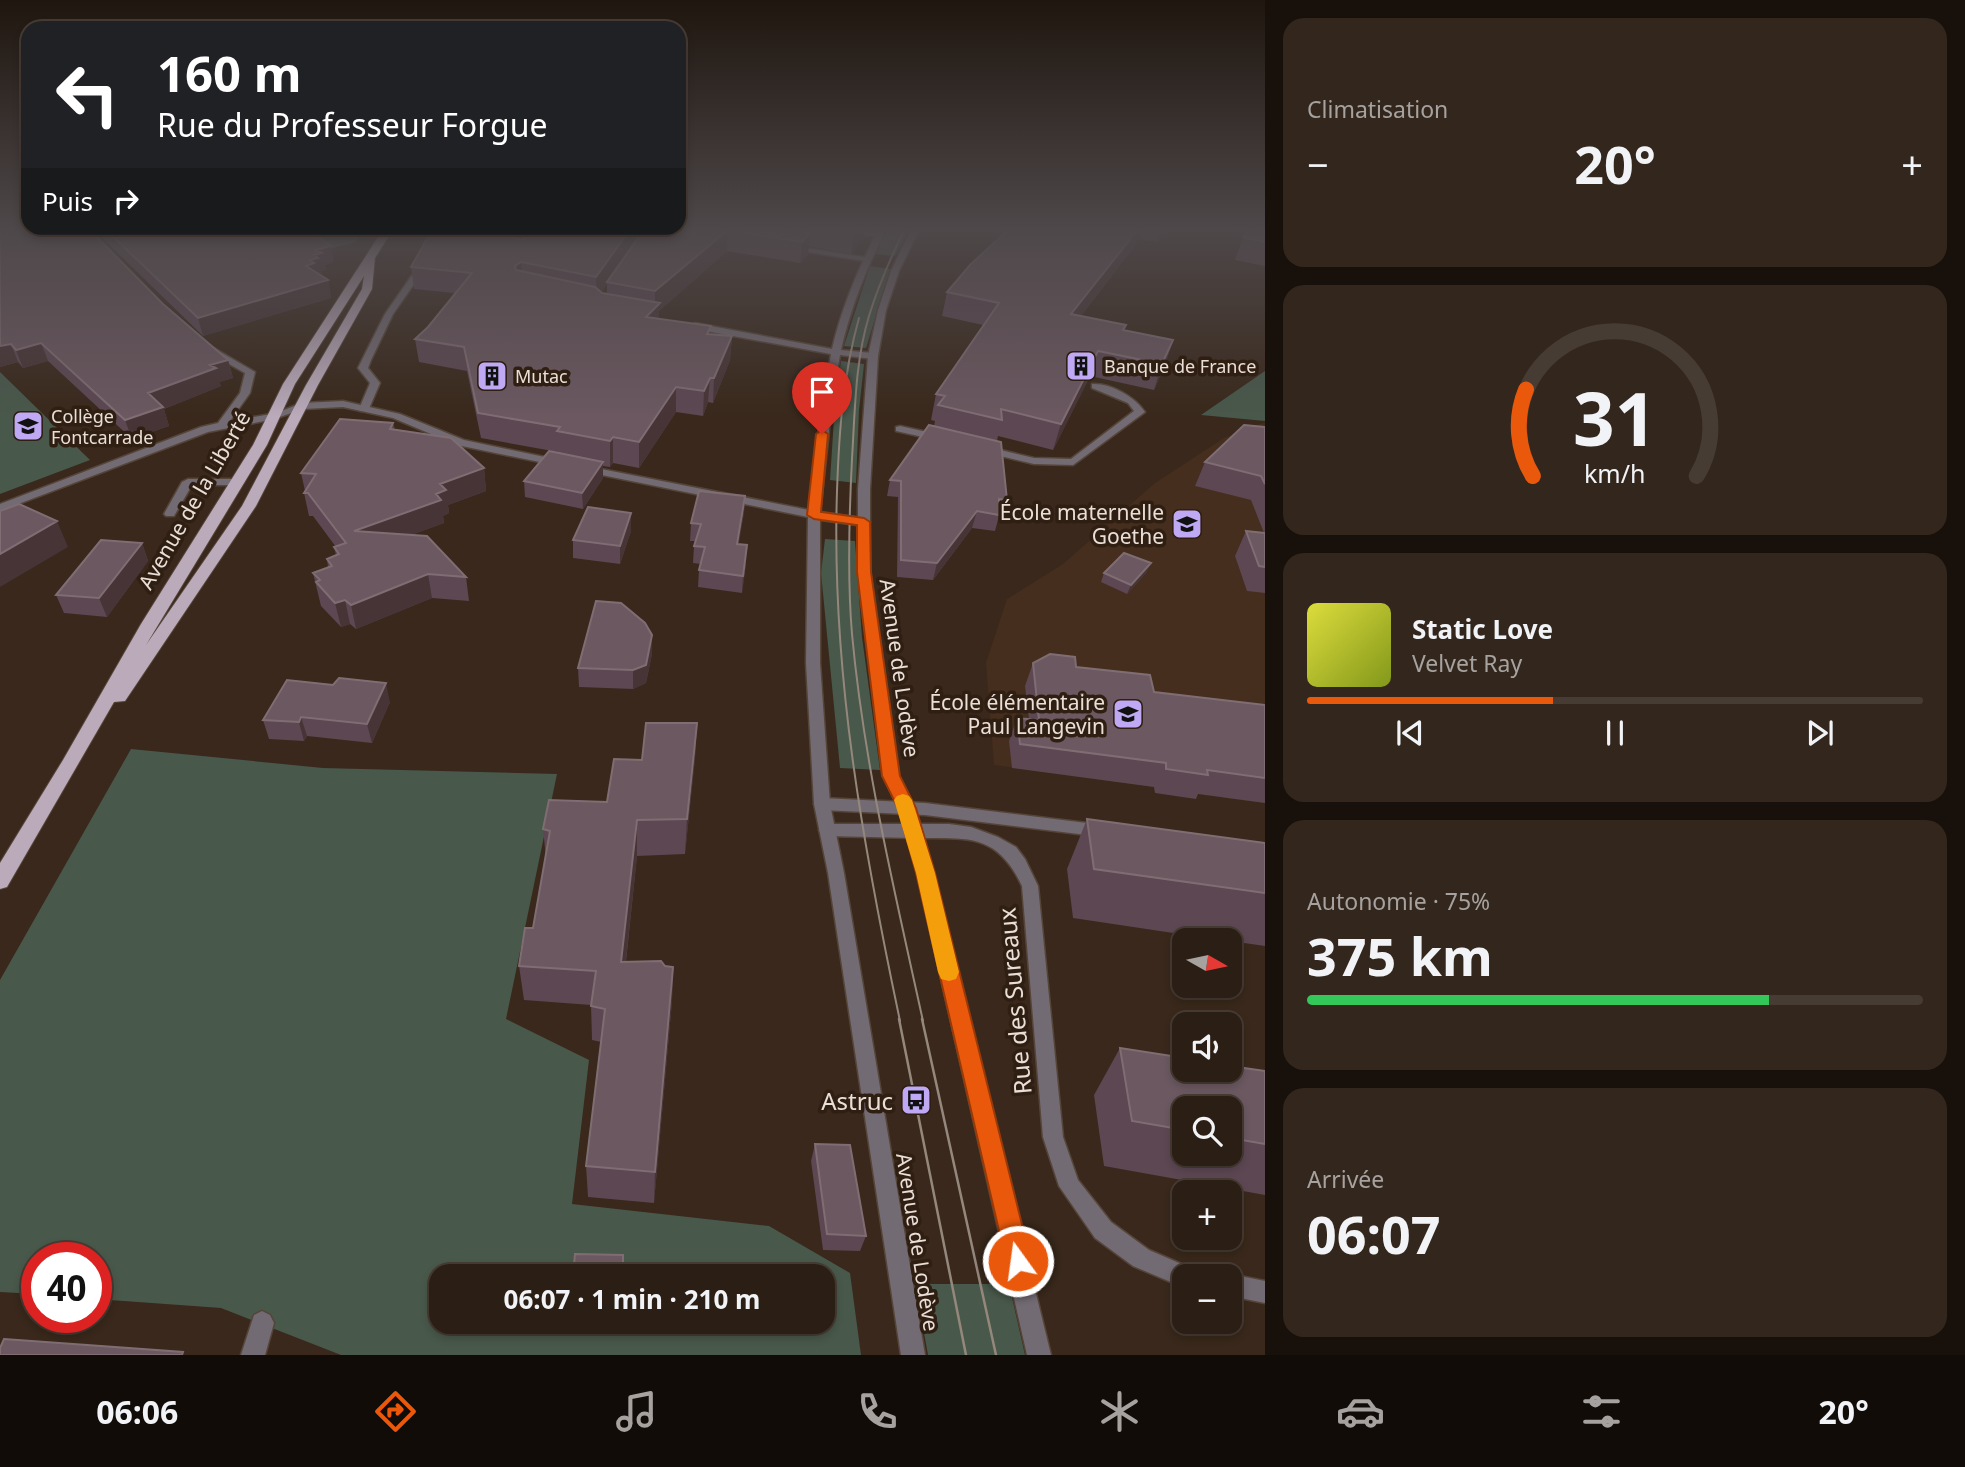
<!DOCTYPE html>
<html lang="fr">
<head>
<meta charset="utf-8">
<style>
	:root { --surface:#2b1e14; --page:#33271d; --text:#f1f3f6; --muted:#a6a2a0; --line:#473c34; --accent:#ea580c }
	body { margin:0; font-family:"Noto Sans",sans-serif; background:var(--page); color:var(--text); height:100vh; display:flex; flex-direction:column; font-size:26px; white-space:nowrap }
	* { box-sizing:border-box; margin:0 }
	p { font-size:23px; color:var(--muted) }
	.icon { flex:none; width:38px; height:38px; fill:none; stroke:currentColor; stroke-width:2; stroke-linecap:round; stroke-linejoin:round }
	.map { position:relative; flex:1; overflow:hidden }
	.sheet { display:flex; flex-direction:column; gap:18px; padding:18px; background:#18100b; width:700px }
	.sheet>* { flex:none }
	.hud { position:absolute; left:21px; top:21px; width:665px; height:214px; border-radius:21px; box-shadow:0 4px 10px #0003,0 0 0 2px var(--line); background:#202124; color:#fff; overflow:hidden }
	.needle { width:46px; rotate:99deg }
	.tools { position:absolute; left:1172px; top:928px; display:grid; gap:14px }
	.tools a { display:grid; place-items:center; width:70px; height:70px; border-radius:14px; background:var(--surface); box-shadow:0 4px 10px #0003,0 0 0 2px var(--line); font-size:35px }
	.speed { position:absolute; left:21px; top:1242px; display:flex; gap:14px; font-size:35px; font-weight:700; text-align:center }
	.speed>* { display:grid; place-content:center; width:91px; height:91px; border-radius:50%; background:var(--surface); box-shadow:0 4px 10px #0003,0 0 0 2px var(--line); line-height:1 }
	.speed .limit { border:10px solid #d22; background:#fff; color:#111 }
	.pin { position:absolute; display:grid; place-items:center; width:60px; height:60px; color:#fff; margin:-72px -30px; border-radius:50% 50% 50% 0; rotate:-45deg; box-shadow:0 0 7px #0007 }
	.pin .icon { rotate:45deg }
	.me { position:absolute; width:77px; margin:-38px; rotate:346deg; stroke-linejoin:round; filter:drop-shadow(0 0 5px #0008) }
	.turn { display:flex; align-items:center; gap:24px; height:147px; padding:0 21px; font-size:32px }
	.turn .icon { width:91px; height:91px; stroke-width:2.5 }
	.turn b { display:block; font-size:49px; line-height:60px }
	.then { display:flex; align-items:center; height:66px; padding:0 21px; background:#0003; gap:14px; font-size:26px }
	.big { font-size:52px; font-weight:700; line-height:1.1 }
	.sheet .card { flex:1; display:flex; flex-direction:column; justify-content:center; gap:10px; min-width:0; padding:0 24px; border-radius:21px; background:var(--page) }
	.sheet .dial { align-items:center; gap:0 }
	.dial svg { height:182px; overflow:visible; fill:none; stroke:var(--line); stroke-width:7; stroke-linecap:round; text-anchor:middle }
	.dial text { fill:var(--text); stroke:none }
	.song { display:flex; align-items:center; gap:21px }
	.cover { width:84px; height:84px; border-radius:10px; background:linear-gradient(135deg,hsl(60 70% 55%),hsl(70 70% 35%)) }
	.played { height:7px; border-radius:4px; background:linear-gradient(90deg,var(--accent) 40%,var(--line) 40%) }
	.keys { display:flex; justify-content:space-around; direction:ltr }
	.heat { display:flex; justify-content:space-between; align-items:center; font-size:38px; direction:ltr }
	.charge { height:10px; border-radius:5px; background:linear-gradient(90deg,#34c759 75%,var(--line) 0) }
	.trip { position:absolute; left:429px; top:1264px; width:406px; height:70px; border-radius:21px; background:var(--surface); box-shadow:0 4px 10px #0003,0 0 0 2px var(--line); font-weight:700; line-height:70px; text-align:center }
	.tabs { display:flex; height:112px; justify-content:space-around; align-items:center; background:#110c08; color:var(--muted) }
	.tabs .icon { width:49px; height:49px }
	.tabs .on { color:var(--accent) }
	.tabs b { font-size:32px; color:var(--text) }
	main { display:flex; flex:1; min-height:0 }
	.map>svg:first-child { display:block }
	.built { fill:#452e1d }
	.green { fill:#48584a; fill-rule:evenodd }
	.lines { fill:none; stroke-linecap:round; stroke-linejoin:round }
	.service-casing { stroke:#554539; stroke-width:3 }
	.minor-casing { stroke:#554539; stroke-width:3 }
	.tertiary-casing { stroke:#554539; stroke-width:3 }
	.primary-casing { stroke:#554539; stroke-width:2 }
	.service { fill:#736b73; fill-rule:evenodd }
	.minor { fill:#736b73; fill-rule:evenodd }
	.tertiary { fill:#736b73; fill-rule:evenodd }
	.primary { fill:#baaaba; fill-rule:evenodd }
	.tram-far1 { stroke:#94877c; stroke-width:2 }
	.tram { stroke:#94877c; stroke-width:2.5 }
	.wall { fill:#5c4752; fill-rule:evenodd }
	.shaded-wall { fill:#473436 }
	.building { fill:#6b5860; stroke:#7f6d73; stroke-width:2 }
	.route { fill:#ea580c; stroke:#983908; stroke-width:2 }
	.slow { fill:#f59e0b }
	.labels { text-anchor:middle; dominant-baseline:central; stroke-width:7; stroke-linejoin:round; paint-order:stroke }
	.far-poi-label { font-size:18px; fill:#eadfd7; stroke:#2f1e12; text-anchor:start }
	.street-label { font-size:21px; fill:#eadfd7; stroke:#2f1e12 }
	.poi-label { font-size:21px; fill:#eadfd7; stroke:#2f1e12; text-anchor:end }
	.near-street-label { font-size:24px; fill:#eadfd7; stroke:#2f1e12 }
	.near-poi-label { font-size:24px; fill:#eadfd7; stroke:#2f1e12; text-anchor:end }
</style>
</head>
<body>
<main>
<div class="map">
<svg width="1265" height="1355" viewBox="0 0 1265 1355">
	<rect width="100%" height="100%" fill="#39281b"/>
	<path class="built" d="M1265 422V803L1224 798 1219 794 1155 793 1154 787 994 765 986 663 1007 599 1063 564 1155 483 1224 438Z"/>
	<path class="green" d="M311 228H365L356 242 218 279 209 256Z
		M889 228H910L895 256 875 254Z
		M870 266 890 269 866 348 844 346Z
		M841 361 864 364 859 410 856 483 830 480 835 403Z
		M1265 371V421L1201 415Z
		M0 372 90 460 0 494Z
		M825 539 855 541 862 637 880 770 840 768 821 573Z
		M131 749 323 768 557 774 506 1019 589 1060 572 1204 769 1226 850 1273 861 1355H341L221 1308 96 1299V1258H37V1294L0 1292V980ZM441 1276H822V1321H441Z
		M915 1284H1009L1025 1355H928Z"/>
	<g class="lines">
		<g class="service-casing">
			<path id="service" d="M822 228H841L882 235 878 237Z
				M787 245 864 257 868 259 864 261 790 249 786 247Z
				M1092 384C1111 383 1135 397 1145 412L1073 465 1034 464 980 451 979 449 984 446 1034 458 1071 459 1134 411 1128 403 1092 388Z
				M900 426 945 436 946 438 941 441 896 431V427Z
				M188 479H238L244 482 238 485H192L174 516H166L164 514 182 482Z
				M262 1311 270 1315 274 1323 265 1355H241L254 1315Z"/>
		</g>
		<g class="minor-casing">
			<path id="minor" d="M879 228H887C867 267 851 306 841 350L873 353 878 356 873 359 840 355 832 403 820 512 868 519 870 522 864 526 814 519 808 515 822 403 831 354 695 329 690 326 695 323 832 349C842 306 859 267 879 228Z
				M412 275 419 277 393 314 371 360 368 368 380 383 368 411H360L359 409 370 383 358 368 385 314Z
				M206 347H212L255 372 250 393 230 421 271 414 275 415V419L208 432 0 511V504L201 427 218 423 240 393 245 373 206 351Z
				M822 798 925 803 1103 825 1109 827 1111 831 1109 835 1103 837 925 815 822 810 816 808 814 804 816 800Z
				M827 824H949L971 827 998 837 1016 847 1025 859 1038 886 1063 1137 1078 1180 1111 1222 1149 1250 1193 1269 1196 1276H1185V1288L1133 1266 1095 1238 1059 1186 1043 1137 1022 886C996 831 965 839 914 838 885 837 856 837 827 836L821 834 819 830 821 826Z
				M1230 1274 1265 1281V1303L1230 1296V1276H1225Z"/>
		</g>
		<g class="tertiary-casing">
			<path id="tertiary" d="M912 228H920L899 271 886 310 878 356 870 489V572L899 776 915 808 933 873 1051 1355H1027L917 873 899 808 883 776 858 572V489L868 356 878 310 891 271Z
				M343 401 400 414 464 440 559 460 565 463 559 466 457 445 393 418 343 407 303 409 271 420 266 417 302 403Z
				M586 466 814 511 820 515V663L830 804 844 873 925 1355H901L828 873 814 804 806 663 808 517 582 471V467Z"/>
		</g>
		<g class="primary-casing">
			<path id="primary" d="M384 228H394L375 258 372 289 318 385 256 506 125 701 114 702 7 887 0 889V863L63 760 141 624 253 445 283 384ZM364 276 362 289 306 385 242 506 146 645 267 445 295 384Z"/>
		</g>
		<use href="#service" class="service"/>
		<use href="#minor" class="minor"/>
		<use href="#tertiary" class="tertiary"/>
		<use href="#primary" class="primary"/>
		<path class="tram-far1" d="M905 228C891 257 878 286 869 316 855 362 855 411 852 459 849 517 847 576 852 634 864 765 895 893 923 1021
			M859 318C843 375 839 432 837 491 831 670 863 846 900 1021"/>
		<path class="tram" d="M899 1019 966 1355
			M922 1019 996 1355"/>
	</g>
	<path class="wall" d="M0 228 163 304 228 360 233 378 219 382 221 386 164 409 169 426 132 439 48 361 23 368 18 362 0 367Z
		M92 228H302L334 262 325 265 326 270 321 271 322 275H320L328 280 331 298 203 336Z
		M540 228H871L869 230 865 229 864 237 851 254 809 246 808 254 800 263 727 251 659 311V319L711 334 732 336 730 360 713 403 708 402 703 416 676 412 639 468 613 463 610 467 603 466V478L583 509 525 497 524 481 558 452 481 438 467 371 419 362 415 339 428 327 455 293 414 289 411 267 521 240ZM607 284V294L601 292 602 291Z
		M1010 228H1169L1157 242 1140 239 1081 316 1124 330 1173 340 1165 365 1154 390 1090 376 1053 450 998 436 997 441 1007 500 1002 517 999 516 995 531 972 528 933 580 897 577 898 497 887 496 890 480 934 426 935 421 931 420 936 394 983 325 942 316 947 292Z
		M1219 228H1265V266L1235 260 1243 237 1247 233Z
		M393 423 395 430 484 468 486 491 448 505 449 513 443 516 444 523 411 535 466 577 469 601 432 598 356 629 350 624 341 627 321 606 313 573 328 567 327 559 336 555 334 547H336L313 516H309L304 493 305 491 301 473Z
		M1265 427V593L1247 591 1235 556 1246 531 1264 533 1251 500 1195 486 1205 462Z
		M745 496 744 513 738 544 746 563 742 593 698 587 699 570 701 564 693 563 694 546 695 541H690L691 523Z
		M631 513V531L620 564 573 558V540Z
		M142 543 148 561 107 617 64 613 56 595Z
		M1147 572 1127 594 1101 582 1104 573Z
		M652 654 646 683 633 689 579 687 578 668Z
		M1033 663 1076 667 1154 692 1265 705V803L1198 794 1196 799 1155 793 1154 787 1012 768 1009 741 1017 718 1029 719 1025 686Z
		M390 702 372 743 307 736 304 741 269 739 263 720Z
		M697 723 695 758 685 854 637 856 626 962 673 967 672 1001 654 1203 588 1197 586 1166 601 1042 592 1040 591 1005 524 1000 519 966 533 928 546 858 543 829 607 802 642 760Z
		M1087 819 1265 843V946L1230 941V940H1220L1073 918 1067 869Z
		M1120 1048 1265 1071V1195L1104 1166 1094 1095ZM1185 1108H1230V1153H1185Z
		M815 1144 866 1236 860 1251 823 1250 811 1161Z
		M601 1321H622L621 1326Z"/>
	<path class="shaded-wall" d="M631 228H649L607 282V284L597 299 596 277Z
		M858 228H865L864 237 851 254 854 232Z
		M1139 228H1144L1140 239 1064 338 1071 314Z
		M1161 228H1169L1157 242Z
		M728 230 727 251 659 311V326L646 317 655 307V291Z
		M810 233 808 254 800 263 802 242Z
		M331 246 334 262 325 265 326 270 321 271 322 275 317 276 306 266 314 255 316 250Z
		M521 262 523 284 516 288 515 266Z
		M328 280 331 298 203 336 198 318Z
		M732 336 730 360 713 403 714 378Z
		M1173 340 1165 365 1154 390 1162 364Z
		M41 343 48 361 23 368 16 350Z
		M11 344 18 362 0 367V346Z
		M1098 351 1090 376 1053 450 1061 424Z
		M228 360 233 378 219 382 221 386 164 409 169 426 132 439 125 420 148 393 210 365Z
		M710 378 708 402 703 416 704 391Z
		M676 387V412L639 468V442Z
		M613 437V463L610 467V441Z
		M603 462V478L583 509 582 493Z
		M484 468 486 491 448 505 449 513 443 516 444 523 359 554 354 531 436 494 440 484Z
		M745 496 744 513 736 562 737 544Z
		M977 511 972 528 933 580 937 563Z
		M631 513V531L620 564V546Z
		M57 521 68 547 0 587V554Z
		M142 543 148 561 107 617 99 598Z
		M747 545 746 563 742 593 743 576Z
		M1151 563 1147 572 1127 594 1131 585Z
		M428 574 432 598 356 629 351 605Z
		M345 600 350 624 341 627 335 603Z
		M652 635V654L646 683 633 689V670Z
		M386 683 390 702 372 743 367 724Z
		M301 717 307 736 304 741 299 722Z
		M697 723 695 758 685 854 687 819Z
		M637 820V856L622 997 621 962Z
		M673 967 672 1001 654 1203 655 1172Z"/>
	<path class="building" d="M0 228H88L163 304 228 360 210 365 216 368 148 393 163 407 125 420 41 343 16 350 11 344 0 346Z
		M104 228H302L331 246 316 250 322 253 314 255 318 258 310 260 314 263 306 266 328 280 198 318Z
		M433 228H486L521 240 540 228H631L596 277 521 262 515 266 516 270 595 287 602 293 660 303 646 317 711 326 707 334 732 336 714 378H710L704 391 676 387 639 442 613 437 610 441 557 431 560 427 478 413 464 347 415 339 428 327 472 273 411 267Z
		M645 228H777L810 233 802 242 728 230 655 291 607 282Z
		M826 228H858L854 232Z
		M1010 228H1139L1071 314 1126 325 1123 330 1173 340 1162 364 1098 351 1061 424 1001 409 1002 420 938 405 945 396 936 394 999 303 947 292 970 265Z
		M1251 228H1265V242L1243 237Z
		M340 419 393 423 390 429 451 438 484 468 440 484 446 490 436 494 441 500 354 531 427 536 466 577 428 574 351 605 345 600 335 603 316 582 320 580 313 573 332 566 327 559 339 554 334 547 346 543 308 493H304L316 474 301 473Z
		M929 425 1001 442 1007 500 999 499V515L977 511 937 563 901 560V481L890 480Z
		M1244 425 1265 427V484L1261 476 1205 462Z
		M549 451 603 462 582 493 524 481Z
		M699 491 745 496 737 544 747 545 743 576 699 570 705 547 694 546 701 524 691 523Z
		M19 504 57 521 0 554V511Z
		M588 507 631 513 620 546 573 540Z
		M1246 531 1265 533V567L1259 566Z
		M101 540 142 543 99 598 56 595Z
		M1124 553 1151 563 1131 585 1104 573Z
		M596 601 621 603 645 623 652 635 646 665 633 670 578 668Z
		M1050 654 1075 657 1076 667 1150 675 1154 692 1265 705V778L1207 770 1208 775 1166 769V763L1020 744 1017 718 1039 720 1033 663Z
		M339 678 386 683 367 724 301 717 299 722 263 720 287 680 333 685Z
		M646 723H697L687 819 637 820 621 962 661 961 665 966 673 967 655 1172 586 1166 605 1009 591 1006 596 971 519 966 525 928H533L550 831 543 829 549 800 607 802 614 759 642 760Z
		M1087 819 1265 843V893L1094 869Z
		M1120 1048 1185 1058V1069H1230V1066L1265 1071V1144L1230 1138V1108H1185V1130L1132 1121Z
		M815 1144 850 1145 866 1236 827 1234Z
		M575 1254 623 1255V1276H573Z
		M4 1339 183 1352 182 1355H0V1348Z"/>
	<linearGradient id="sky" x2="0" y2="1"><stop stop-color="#1f160f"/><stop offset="0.55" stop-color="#4e484a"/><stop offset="1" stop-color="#4e484a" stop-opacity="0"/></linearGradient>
	<rect width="1265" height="417" fill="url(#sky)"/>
	<path class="route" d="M822 430 828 434 821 512 864 518 870 522 871 572 900 776 916 808 935 873 1031 1261 1027 1270 1018 1273 1009 1270 1006 1261 916 873 898 808 882 776 857 572V525L814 519 807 515 816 434Z"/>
	<path class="slow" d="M903 794 909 796 912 800 935 873 959 972 956 979 949 981 941 979 938 972 916 873 894 800 897 796Z"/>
	<defs>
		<g id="building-square" transform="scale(1.575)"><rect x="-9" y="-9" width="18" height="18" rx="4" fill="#bfa9f4" stroke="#2f1e12"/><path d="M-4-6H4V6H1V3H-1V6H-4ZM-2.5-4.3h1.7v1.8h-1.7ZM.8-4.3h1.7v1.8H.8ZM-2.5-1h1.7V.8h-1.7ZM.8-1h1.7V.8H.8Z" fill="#111"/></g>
		<g id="school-square" transform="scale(1.575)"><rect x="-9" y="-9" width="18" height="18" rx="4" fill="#bfa9f4" stroke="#2f1e12"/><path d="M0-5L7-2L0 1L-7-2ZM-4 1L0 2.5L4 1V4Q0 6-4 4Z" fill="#111"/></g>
		<g id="bus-square" transform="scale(1.575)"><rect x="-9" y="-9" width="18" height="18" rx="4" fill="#bfa9f4" stroke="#2f1e12"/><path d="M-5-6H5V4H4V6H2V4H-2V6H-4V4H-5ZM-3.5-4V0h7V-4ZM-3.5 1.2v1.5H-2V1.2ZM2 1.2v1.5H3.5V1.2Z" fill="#111"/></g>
	</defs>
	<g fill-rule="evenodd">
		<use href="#building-square" x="1081" y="366"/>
		<use href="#building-square" x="492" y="376"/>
		<use href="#school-square" x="28" y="426"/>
		<use href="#school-square" x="1187" y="524"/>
		<use href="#school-square" x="1128" y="714"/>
		<use href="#bus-square" x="916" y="1100"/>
	</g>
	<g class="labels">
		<g class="far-poi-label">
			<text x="1104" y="366">Banque de France</text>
			<text x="515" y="376">Mutac</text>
			<text x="51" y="416">Collège<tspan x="51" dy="21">Fontcarrade</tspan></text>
		</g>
		<g class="street-label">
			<text transform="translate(194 500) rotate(-60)">Avenue de la Liberté</text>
			<text transform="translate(900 668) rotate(82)">Avenue de Lodève</text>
			<text transform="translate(918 1242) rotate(81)">Avenue de Lodève</text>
		</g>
		<g class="poi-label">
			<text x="1164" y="512">École maternelle<tspan x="1164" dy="24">Goethe</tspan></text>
			<text x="1105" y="702">École élémentaire<tspan x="1105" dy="24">Paul Langevin</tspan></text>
		</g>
		<g class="near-street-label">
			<text transform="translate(1014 1001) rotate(-95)">Rue des Sureaux</text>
		</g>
		<g class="near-poi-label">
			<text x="893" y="1100">Astruc</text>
		</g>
	</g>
</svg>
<div class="tools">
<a><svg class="needle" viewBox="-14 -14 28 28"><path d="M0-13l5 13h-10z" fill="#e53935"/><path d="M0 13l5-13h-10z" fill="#a6a2a0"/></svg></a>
<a><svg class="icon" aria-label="sound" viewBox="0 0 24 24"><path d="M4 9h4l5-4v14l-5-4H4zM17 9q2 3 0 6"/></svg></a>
<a><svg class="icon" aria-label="search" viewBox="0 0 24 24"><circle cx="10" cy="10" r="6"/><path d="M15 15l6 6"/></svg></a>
<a>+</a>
<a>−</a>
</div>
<div class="speed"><div class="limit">40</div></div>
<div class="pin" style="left:822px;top:434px;background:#d93025"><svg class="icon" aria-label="arrive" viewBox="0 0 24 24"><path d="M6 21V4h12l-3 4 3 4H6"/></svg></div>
<svg class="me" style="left:1018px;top:1261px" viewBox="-20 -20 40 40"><circle r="17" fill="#ea580c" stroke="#fff" stroke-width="3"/><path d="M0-11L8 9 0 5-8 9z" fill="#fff"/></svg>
<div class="trip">06:07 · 1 min · 210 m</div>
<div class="hud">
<div class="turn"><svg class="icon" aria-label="left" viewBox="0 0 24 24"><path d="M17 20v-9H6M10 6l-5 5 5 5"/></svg><div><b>160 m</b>Rue du Professeur Forgue</div></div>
<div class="then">Puis<svg class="icon" aria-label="right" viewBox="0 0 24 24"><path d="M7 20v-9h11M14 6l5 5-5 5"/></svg></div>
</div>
</div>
<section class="sheet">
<div class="card"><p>Climatisation</p>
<div class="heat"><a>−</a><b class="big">20°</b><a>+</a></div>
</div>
<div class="card dial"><svg viewBox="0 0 100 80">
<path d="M14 69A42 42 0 1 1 86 69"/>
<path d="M14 69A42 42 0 0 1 11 31" stroke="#ea580c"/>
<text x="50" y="56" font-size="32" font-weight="700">31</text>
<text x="50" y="72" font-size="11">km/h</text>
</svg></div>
<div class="card">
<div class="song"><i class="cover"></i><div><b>Static Love</b><p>Velvet Ray</p></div></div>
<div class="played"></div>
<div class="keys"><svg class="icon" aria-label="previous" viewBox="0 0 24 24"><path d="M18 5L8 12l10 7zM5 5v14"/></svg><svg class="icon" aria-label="pause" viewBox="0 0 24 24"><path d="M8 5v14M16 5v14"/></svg><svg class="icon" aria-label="next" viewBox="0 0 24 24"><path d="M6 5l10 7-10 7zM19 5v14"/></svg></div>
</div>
<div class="card"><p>Autonomie · 75%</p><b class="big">375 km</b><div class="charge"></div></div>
<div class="card"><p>Arrivée</p><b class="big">06:07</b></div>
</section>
</main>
<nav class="tabs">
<b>06:06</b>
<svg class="icon on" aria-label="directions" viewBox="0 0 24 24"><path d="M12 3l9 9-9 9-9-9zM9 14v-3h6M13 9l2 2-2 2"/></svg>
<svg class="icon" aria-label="music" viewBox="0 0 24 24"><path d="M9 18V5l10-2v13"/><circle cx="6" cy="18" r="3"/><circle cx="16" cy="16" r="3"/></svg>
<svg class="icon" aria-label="phone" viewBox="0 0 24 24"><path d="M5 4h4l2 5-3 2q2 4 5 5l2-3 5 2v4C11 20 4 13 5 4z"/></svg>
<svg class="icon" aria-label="climate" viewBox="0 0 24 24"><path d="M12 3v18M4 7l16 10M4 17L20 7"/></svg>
<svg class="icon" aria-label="car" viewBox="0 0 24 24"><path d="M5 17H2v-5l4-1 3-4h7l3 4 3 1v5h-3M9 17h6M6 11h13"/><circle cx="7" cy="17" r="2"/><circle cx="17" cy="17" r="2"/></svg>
<svg class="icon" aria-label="filters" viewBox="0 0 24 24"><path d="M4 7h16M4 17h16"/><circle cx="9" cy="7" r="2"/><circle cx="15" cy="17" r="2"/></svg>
<b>20°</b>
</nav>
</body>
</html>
